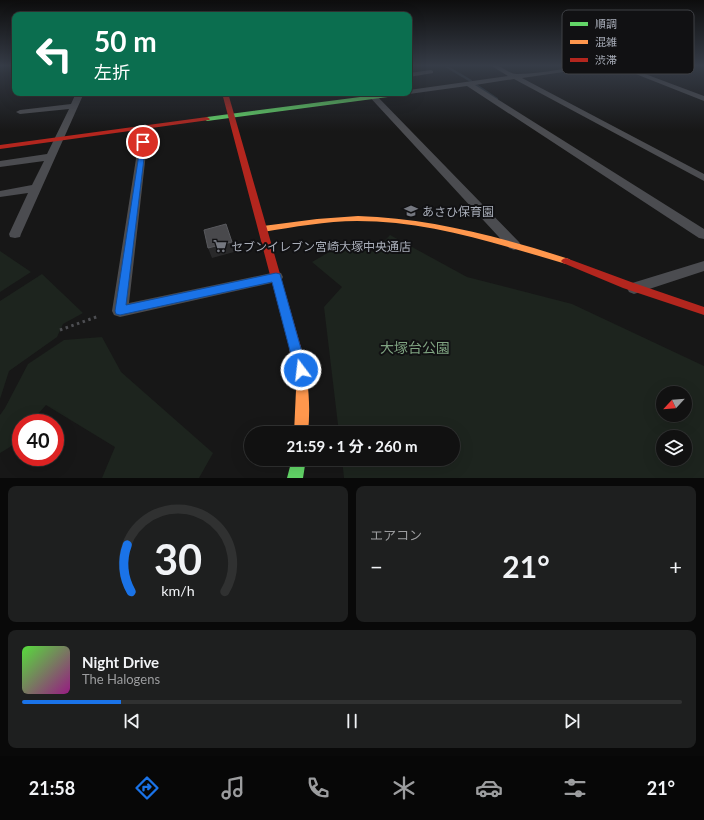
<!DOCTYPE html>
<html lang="ja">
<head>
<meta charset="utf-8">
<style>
	:root { --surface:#111; --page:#1e1f1f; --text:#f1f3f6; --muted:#9c9d9f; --line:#303131; --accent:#1a73e8 }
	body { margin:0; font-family:Lato,"Noto Sans JP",sans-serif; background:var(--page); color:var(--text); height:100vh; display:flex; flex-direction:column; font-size:15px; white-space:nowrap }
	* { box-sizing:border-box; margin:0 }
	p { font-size:13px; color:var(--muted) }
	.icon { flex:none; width:22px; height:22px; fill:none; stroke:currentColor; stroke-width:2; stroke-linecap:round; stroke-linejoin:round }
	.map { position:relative; height:478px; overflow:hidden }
	.drawer { display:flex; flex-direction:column; gap:8px; padding:8px; background:#090909; flex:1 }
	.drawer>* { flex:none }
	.top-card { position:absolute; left:12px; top:12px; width:400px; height:84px; border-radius:8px; box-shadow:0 4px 16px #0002,0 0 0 1px var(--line); background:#0b6e4f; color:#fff; overflow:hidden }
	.needle { width:26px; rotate:244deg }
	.controls { position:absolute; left:656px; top:386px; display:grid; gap:8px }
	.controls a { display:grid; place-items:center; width:36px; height:36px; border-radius:50%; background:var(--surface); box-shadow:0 4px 16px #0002,0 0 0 1px var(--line); font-size:20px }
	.speed { position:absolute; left:12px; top:414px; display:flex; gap:8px; font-size:20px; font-weight:700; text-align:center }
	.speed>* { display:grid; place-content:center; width:52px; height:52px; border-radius:50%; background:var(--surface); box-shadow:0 4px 16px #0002,0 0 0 1px var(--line); line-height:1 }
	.speed .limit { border:6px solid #d22; background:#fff; color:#111 }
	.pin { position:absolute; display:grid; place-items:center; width:34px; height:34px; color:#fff; margin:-17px; border:2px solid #fff; border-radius:50%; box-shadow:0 1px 4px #0007 }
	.me { position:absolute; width:44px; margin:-22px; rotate:345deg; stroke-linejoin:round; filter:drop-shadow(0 0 3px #0008) }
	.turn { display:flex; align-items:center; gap:14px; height:84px; padding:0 16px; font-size:18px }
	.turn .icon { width:52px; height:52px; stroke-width:2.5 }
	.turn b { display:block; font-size:28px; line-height:34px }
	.big { font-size:30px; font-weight:700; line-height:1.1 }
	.drawer .widget { flex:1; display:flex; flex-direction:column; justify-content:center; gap:6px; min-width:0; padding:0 14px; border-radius:8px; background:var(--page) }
	.drawer .dial { align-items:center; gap:0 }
	.dial svg { height:104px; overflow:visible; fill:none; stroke:var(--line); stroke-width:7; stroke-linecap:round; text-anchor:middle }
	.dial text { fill:var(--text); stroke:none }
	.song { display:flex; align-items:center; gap:12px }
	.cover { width:48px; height:48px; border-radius:6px; background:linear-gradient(135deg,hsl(110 70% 55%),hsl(310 70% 35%)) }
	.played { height:4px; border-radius:2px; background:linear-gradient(90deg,var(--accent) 15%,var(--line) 15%) }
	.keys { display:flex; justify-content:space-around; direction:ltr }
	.heat { display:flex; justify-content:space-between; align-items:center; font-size:22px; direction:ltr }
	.drawer .tiles { flex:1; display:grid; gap:8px; grid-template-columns:1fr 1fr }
	.widget:last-child { grid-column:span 2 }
	.trip { position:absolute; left:244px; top:426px; width:216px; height:40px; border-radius:20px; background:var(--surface); box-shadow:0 4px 16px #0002,0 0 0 1px var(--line); font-weight:700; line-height:40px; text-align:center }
	.tab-bar { display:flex; height:64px; justify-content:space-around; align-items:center; background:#070707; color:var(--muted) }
	.tab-bar .icon { width:28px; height:28px }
	.tab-bar .active { color:var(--accent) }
	.tab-bar b { font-size:18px; color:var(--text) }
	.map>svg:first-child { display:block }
	.green { fill:#1d241e; fill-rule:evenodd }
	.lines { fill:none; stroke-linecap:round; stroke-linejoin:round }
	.stream { stroke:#2a3239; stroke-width:2.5 }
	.path { stroke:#4d4e52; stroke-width:3; stroke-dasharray:2.5 3.5; stroke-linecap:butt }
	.street { fill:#4b4c50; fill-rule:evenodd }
	.fast { fill:#63d668; fill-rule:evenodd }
	.slow { fill:#ff974d; fill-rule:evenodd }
	.jam { fill:#b3261e; fill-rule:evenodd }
	.shaded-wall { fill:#29292a }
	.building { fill:#49494c; stroke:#58595d }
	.route { fill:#1a73e8; stroke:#114b97 }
	.labels { text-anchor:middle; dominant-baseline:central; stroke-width:4; stroke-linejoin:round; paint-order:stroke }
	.poi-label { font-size:12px; fill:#a8adb8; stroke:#111113; text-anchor:start }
	.near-park-label { font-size:14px; fill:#7fa381; stroke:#111113 }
	.key { fill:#111113; stroke:#3e4045; stroke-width:1 }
	.key-label { font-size:11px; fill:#a8adb8 }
</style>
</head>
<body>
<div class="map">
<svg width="704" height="478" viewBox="0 0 704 478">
	<rect width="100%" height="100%" fill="#171717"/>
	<path class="green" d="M390 235 467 277 572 304 704 366V478H344L342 459H453V433H339L324 307 342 287 312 262 343 244 374 252ZM663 393H685V415H663ZM663 437H685V459H663Z
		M0 251 31 272 0 292Z
		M42 274 83 313 63 324 57 337 9 371 0 399V301Z
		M102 337 121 372 213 453 199 478H102L115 447 46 405 30 423H21V434L10 447 0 453V415L5 408 28 364 64 340Z"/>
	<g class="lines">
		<path class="stream" d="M444 65 471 81
			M476 85 497 99"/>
		<path class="path" d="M60 330 99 316"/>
		<path class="street" d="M490 65C501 63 508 75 518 74 546 74 573 65 601 65L598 67 522 78 704 174V181L514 79 475 85 704 229V239L699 238 467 86 409 94 406 93H409V90L508 76Z
			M613 65H621L704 96V101Z
			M431 70 433 71V73L409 77V73Z
			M76 93H84L21 234 20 237 15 238 10 237 9 234 28 193 0 197V191L32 185 44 161 0 167V161L47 154 69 109 20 114 16 112 20 110 71 104Z
			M366 93H374L519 242 521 245 519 248 514 250 509 248Z
			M145 124 149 127 129 303 276 272 281 273 283 277 281 281 120 317 114 315 112 311 141 127Z
			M704 261V271L634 294 629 292 627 288 629 284Z"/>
		<path class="fast" d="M391 93H406L403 95 207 121 204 119 207 117Z
			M292 459H306L303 478H287Z"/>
		<path class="slow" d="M358 216C430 218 500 237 569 259L571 261 569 263 566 264C498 244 429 221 357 221 326 221 294 227 263 232L259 229 263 226 317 219Z
			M295 342 299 343 301 347C308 376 311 403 308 433H294L296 390 289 347 291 343Z"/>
		<path class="jam" d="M222 93H228L301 347 299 351 295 352 291 351 289 347Z
			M207 117 210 119 209 120 0 149V145Z
			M566 258 631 282 704 307V315L623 288 563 263 561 261 563 259Z"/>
	</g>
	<path class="shaded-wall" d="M232 242 234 252 212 258 208 248Z"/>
	<path class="building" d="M226 224 232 242 208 248 204 230Z"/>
	<linearGradient id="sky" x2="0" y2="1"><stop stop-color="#0d0d0d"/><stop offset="0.5" stop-color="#363c47"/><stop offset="1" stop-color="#363c47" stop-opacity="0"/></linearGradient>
	<rect width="704" height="131" fill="url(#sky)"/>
	<path class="route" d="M141 141 146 142 126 305 276 273 280 274 307 370 305 374 301 376 296 374 295 370 272 282 120 315 116 314 115 311Z"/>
	<defs>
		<g id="school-bare" transform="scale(1.08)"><path d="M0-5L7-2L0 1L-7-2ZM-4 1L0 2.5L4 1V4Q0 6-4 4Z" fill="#757880" stroke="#111113" stroke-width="2.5" paint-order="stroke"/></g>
		<g id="supermarket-bare" transform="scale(1.08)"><path d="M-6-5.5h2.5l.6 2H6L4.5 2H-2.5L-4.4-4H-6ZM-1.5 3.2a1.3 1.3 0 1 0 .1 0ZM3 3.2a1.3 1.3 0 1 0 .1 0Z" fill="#757880" stroke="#111113" stroke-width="2.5" paint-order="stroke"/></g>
	</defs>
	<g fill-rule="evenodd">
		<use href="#school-bare" x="411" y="211"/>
		<use href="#supermarket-bare" x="220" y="246"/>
	</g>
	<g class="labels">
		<g class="poi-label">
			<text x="422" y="211">あさひ保育園</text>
			<text x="231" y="246">セブンイレブン宮崎大塚中央通店</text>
		</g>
		<g class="near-park-label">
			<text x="415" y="347">大塚台公園</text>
		</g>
	</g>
	<rect x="562" y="10" width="132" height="64" rx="6" class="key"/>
	<rect x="570" y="22" width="18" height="4" fill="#63d668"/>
	<rect x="570" y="40" width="18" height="4" fill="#ff974d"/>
	<rect x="570" y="58" width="18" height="4" fill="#b3261e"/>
	<g class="key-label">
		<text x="595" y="28">順調</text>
		<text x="595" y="46">混雑</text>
		<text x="595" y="64">渋滞</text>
	</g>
</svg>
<div class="controls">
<a><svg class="needle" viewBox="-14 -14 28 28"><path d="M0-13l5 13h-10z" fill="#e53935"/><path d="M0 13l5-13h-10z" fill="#9c9d9f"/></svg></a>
<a><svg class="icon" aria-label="layers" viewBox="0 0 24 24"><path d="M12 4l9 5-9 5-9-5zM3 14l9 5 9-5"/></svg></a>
</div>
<div class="speed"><div class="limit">40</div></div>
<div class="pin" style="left:143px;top:142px;background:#d93025"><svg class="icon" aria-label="arrive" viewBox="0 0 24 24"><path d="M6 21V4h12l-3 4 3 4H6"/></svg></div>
<svg class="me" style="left:301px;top:370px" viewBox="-20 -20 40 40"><circle r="17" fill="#1a73e8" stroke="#fff" stroke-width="3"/><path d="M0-11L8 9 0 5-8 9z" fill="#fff"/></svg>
<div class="trip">21:59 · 1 分 · 260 m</div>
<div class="top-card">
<div class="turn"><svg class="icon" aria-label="left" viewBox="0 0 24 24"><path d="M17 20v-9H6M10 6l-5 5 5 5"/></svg><div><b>50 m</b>左折</div></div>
</div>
</div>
<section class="drawer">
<div class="tiles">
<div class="widget dial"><svg viewBox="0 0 100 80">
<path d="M14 69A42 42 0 1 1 86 69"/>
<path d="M14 69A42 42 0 0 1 11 33" stroke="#1a73e8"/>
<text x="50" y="56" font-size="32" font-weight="700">30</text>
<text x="50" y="72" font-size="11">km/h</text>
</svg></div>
<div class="widget"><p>エアコン</p>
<div class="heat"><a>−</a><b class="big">21°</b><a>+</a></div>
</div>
<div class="widget">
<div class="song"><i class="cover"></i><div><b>Night Drive</b><p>The Halogens</p></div></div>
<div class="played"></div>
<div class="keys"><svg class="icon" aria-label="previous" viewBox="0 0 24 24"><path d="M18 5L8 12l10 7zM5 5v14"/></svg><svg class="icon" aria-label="pause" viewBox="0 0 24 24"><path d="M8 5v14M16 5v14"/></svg><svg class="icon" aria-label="next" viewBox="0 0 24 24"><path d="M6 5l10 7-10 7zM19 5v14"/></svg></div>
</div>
</div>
</section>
<nav class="tab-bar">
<b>21:58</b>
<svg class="icon active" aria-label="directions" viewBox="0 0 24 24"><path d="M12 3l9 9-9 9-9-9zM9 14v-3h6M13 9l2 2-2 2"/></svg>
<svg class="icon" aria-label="music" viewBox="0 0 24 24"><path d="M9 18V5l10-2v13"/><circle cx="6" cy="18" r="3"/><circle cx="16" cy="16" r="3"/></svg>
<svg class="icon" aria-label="phone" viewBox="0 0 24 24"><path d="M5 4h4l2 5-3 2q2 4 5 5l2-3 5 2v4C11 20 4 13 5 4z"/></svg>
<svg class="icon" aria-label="climate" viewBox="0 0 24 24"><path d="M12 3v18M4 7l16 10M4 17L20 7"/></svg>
<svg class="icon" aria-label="car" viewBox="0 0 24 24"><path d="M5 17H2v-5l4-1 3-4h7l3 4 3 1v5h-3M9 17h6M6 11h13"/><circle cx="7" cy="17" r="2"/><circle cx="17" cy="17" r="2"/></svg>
<svg class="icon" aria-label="filters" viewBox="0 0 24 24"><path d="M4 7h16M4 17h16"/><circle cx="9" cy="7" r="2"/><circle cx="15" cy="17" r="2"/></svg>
<b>21°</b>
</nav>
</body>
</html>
